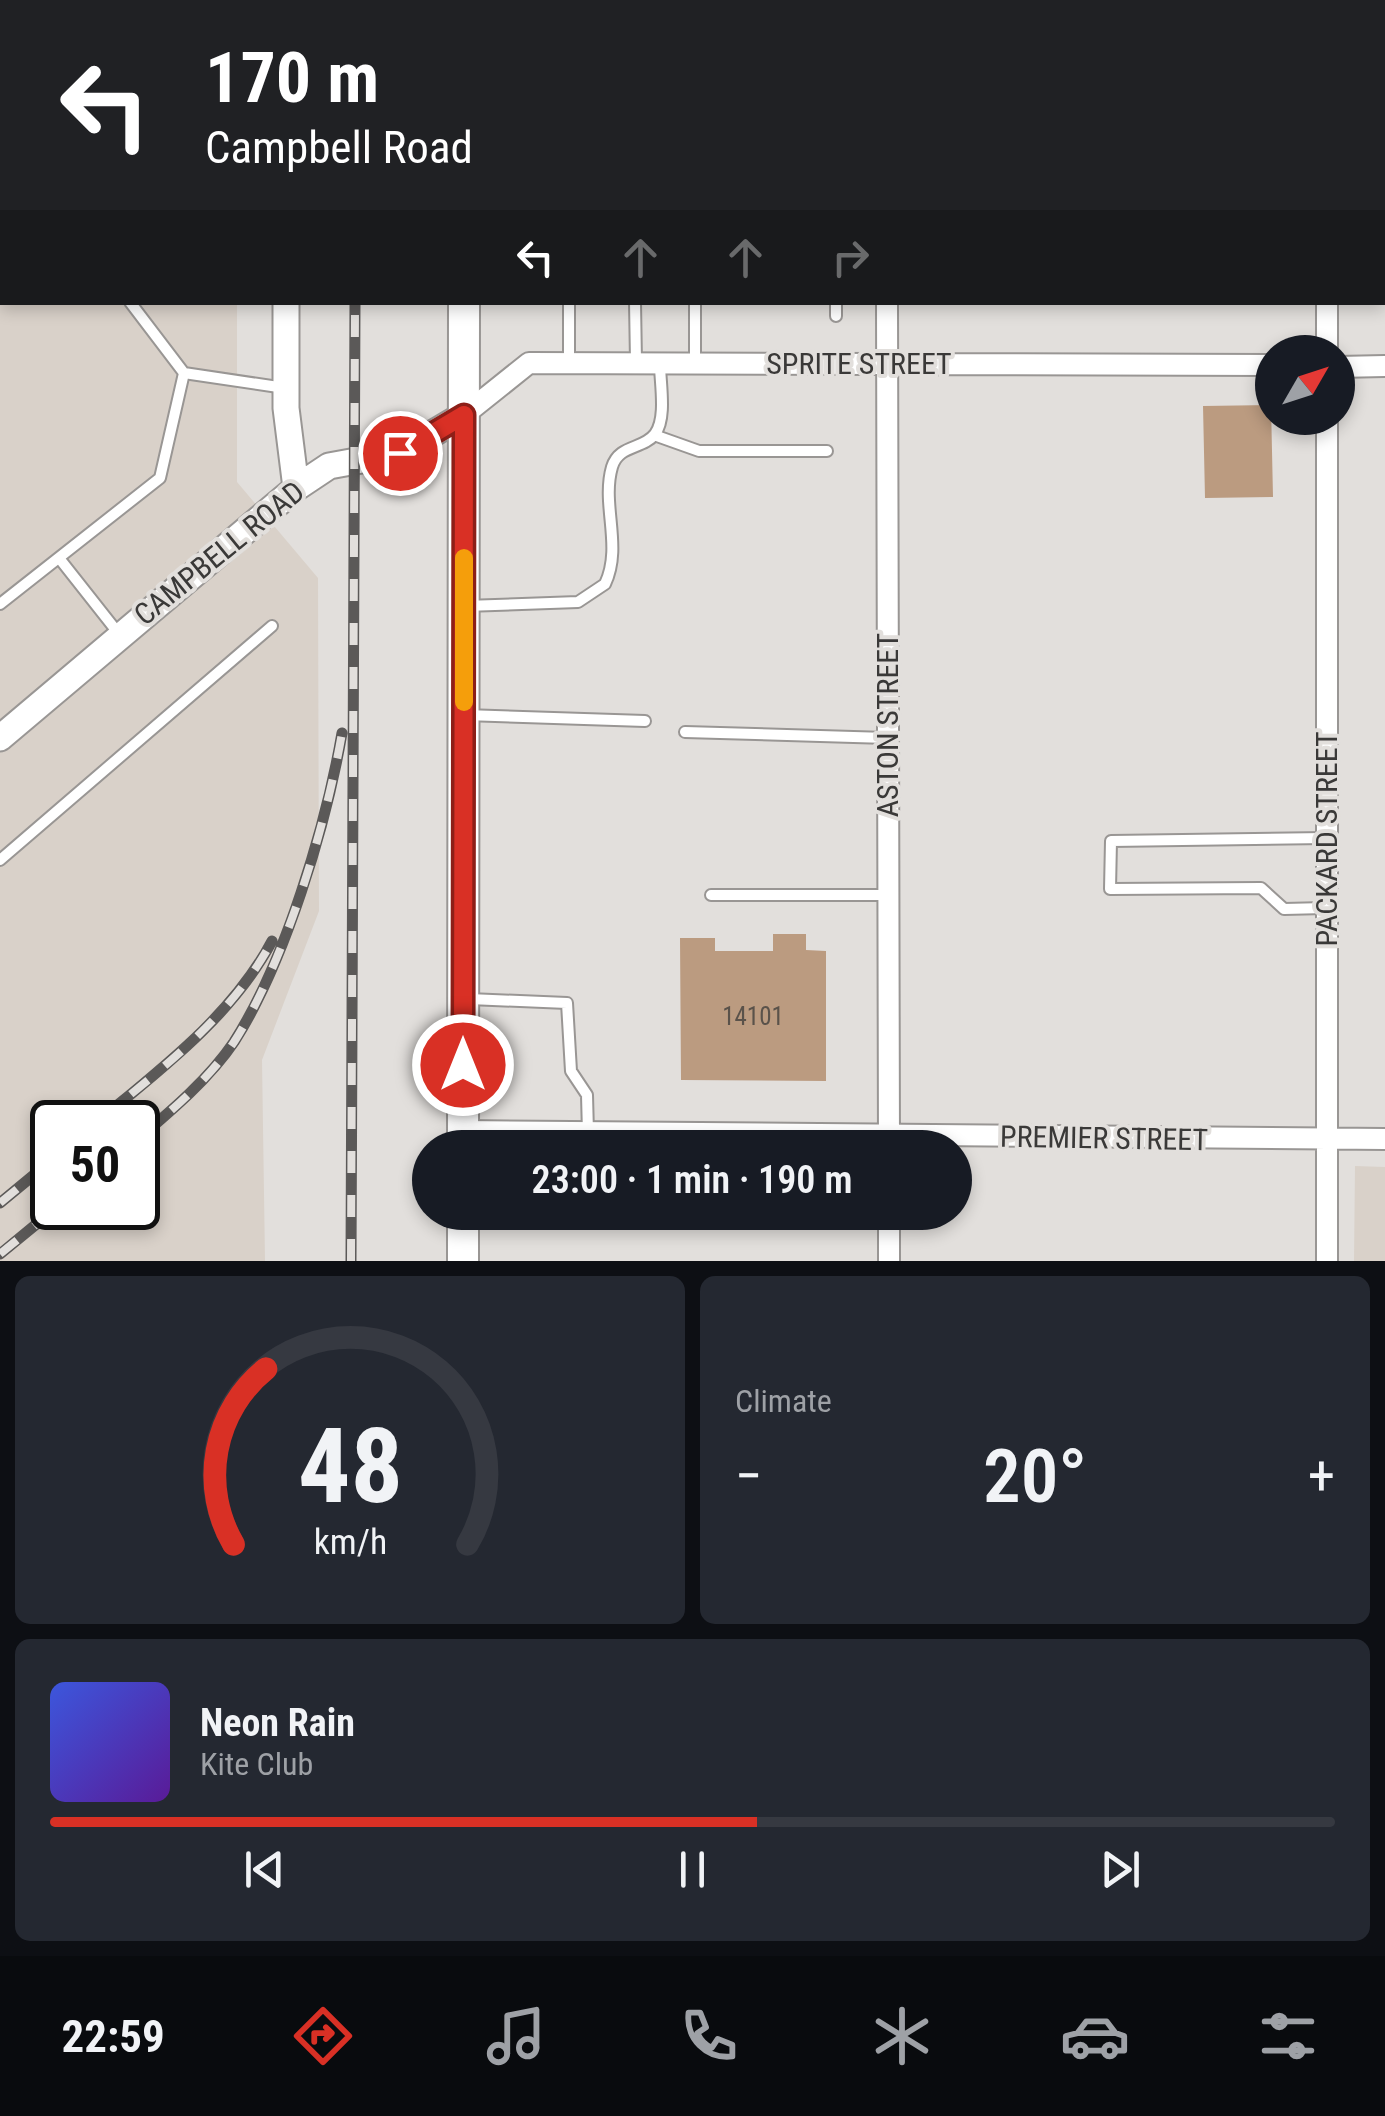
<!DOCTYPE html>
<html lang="en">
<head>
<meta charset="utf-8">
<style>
	:root { --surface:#171b24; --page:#242831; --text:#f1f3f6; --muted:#9ea1a6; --line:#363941; --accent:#d93025 }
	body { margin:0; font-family:"Roboto Condensed",sans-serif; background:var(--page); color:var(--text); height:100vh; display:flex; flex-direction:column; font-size:38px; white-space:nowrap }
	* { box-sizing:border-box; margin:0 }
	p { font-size:32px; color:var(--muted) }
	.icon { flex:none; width:55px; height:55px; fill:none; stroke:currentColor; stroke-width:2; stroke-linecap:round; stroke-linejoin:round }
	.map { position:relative; height:1261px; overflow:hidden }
	.side { display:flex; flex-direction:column; gap:15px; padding:15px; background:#0d0f14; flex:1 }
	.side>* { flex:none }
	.hud { position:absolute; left:0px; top:0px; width:1385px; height:305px; box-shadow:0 5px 15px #0003; background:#202124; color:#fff; overflow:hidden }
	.needle { width:65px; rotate:51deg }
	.controls { position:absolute; left:1255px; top:335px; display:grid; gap:20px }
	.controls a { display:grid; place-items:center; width:100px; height:100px; border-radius:50%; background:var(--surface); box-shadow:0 5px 15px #0003; font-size:50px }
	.speed { position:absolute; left:30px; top:1100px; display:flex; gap:20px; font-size:50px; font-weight:700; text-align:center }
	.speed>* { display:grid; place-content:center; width:130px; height:130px; border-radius:50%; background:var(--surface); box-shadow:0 5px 15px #0003; line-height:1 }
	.speed .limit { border:5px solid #111; border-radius:15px; background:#fff; color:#111 }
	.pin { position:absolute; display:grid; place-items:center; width:85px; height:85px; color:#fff; margin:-42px; border:5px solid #fff; border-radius:50%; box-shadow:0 2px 10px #0007 }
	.me { position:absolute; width:110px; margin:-55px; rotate:0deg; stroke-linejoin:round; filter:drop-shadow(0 0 8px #0008) }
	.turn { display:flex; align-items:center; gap:35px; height:210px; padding:0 40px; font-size:45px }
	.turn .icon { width:130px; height:130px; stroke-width:2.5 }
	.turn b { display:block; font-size:70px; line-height:85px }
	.lanes { display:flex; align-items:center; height:95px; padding:0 40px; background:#0003; justify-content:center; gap:50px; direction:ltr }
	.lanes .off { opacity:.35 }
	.big { font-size:75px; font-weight:600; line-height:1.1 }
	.side .tile { flex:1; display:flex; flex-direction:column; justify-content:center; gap:15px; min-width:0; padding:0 35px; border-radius:15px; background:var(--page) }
	.side .dial { align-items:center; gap:0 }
	.dial svg { height:260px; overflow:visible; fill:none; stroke:var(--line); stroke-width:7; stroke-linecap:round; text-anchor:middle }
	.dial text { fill:var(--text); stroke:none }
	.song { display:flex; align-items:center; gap:30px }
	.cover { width:120px; height:120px; border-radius:15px; background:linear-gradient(135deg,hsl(230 70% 55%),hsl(270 70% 35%)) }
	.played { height:10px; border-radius:5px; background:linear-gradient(90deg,var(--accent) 55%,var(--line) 55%) }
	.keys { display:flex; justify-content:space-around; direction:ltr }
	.heat { display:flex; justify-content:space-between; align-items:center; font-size:55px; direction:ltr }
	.side .tiles { flex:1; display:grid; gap:15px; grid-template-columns:1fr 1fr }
	.tile:last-child { grid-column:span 2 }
	.trip { position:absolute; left:412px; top:1130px; width:560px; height:100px; border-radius:50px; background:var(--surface); box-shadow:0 5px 15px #0003; font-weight:600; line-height:100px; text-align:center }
	.tabs { display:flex; height:160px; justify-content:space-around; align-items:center; background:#090b0e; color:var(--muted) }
	.tabs .icon { width:70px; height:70px }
	.tabs .on { color:var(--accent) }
	.tabs b { font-size:45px; color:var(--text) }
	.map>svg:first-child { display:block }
	.built { fill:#d9d1c9; fill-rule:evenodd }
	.building { fill:#bb9b80 }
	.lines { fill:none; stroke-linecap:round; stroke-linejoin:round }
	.service-casing { stroke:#999694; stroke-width:14 }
	.minor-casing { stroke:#999694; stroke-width:24 }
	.tertiary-casing { stroke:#999694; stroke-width:29 }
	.secondary-casing { stroke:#999694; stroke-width:34 }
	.service { stroke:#fff; stroke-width:10 }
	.minor { stroke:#fff; stroke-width:20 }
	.tertiary { stroke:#fff; stroke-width:25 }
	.secondary { stroke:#fff; stroke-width:30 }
	.rail-casing { stroke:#5b5958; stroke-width:11 }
	.rail { stroke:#e2dfdc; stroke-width:8; stroke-dasharray:22; stroke-linecap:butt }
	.route-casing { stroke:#8d1f18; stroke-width:25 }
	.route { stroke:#d93025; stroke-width:18 }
	.slow { stroke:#f59e0b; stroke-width:18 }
	.labels { text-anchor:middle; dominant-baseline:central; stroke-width:8; stroke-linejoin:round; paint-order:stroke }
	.number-label { font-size:25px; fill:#5a524a }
	.street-label { font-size:30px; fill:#3a3938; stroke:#e2dfdc }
</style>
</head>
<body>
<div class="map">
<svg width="1385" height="1261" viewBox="0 0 1385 1261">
	<rect width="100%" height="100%" fill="#e2dfdc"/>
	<path class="built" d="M0 0H238L2 2V302L237 303V482L318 578 319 911 262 1060 265 1261H0ZM52 1122H138V1208H52Z
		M1355 1166 1385 1167V1261H1354Z"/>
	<path class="building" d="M1271 405 1273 497 1205 498 1203 406Z
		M773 934H806V950L826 951V1081L681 1080 680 938H715V951H773Z"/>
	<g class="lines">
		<g class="service-casing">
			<path id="service" d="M693 0V2
				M836 0V2
				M1261 0V2
				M0 136 2 139
				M0 216 2 214
				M130 302 184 373
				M635 302 636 362
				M695 302V363
				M836 316V302
				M569 362V302
				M654 435 699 451H827
				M59 558 119 634
				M0 604 160 478 184 373 285 388
				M465 606 578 602 605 584C623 546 601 505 612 467 619 444 643 450 655 434 667 418 660 383 660 364
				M465 715 645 721
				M685 732 887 738
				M0 860 272 626
				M711 895H887
				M1325 908 1284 909 1261 888 1110 889 1111 841 1326 838
				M469 999 567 1003 571 1071 587 1095 588 1133"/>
		</g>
		<g class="minor-casing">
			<path id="minor" d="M887 0V2
				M1328 2V0
				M887 302 889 1146
				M1327 352V302
				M1338 367 1385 366
				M464 415 529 363 1272 365
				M463 1131 1385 1139
				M889 1261V1212
				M1327 1261V418"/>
		</g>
		<g class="tertiary-casing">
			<path id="tertiary" d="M285 0V2
				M286 302V408L296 488
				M0 738 296 488 329 466 400 453 464 415"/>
		</g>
		<g class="secondary-casing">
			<path id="secondary" d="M466 2V0
				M463 1148 464 302
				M463 1212V1261"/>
		</g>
		<use href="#service" class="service"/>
		<use href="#minor" class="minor"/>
		<use href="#tertiary" class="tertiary"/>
		<use href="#secondary" class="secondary"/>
		<g class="rail-casing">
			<path id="rail" d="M356 2V0
				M97 1122C160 1070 233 1015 272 941
				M138 1139C171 1111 209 1079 234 1042 285 962 326 826 342 733
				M0 1203 52 1160
				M0 1254 56 1208
				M351 1261 355 302"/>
		</g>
		<use href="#rail" class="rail"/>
	</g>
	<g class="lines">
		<g class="route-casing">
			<path id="route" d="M400 453 464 415 463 1065"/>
		</g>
		<use href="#route" class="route"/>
		<path class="slow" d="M464 558V702"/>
	</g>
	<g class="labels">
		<g class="number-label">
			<text x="753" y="1016">14101</text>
		</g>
		<g class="street-label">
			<text x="859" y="363">SPRITE STREET</text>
			<text transform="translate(219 553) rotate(-39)">CAMPBELL ROAD</text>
			<text transform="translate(887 725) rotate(-90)">ASTON STREET</text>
			<text transform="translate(1326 839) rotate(-90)">PACKARD STREET</text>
			<text transform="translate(1104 1138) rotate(1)">PREMIER STREET</text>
		</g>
	</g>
</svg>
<div class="controls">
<a><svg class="needle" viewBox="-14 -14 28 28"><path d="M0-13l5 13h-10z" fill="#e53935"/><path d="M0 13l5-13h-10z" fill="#9ea1a6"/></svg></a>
</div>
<div class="speed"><div class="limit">50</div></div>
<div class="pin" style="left:400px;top:453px;background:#d93025"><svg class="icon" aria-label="arrive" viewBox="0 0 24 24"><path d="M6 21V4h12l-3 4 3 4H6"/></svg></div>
<svg class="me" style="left:463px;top:1065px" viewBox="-20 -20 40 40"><circle r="17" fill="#d93025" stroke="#fff" stroke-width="3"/><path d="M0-11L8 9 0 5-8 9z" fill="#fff"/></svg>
<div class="trip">23:00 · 1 min · 190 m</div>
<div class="hud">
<div class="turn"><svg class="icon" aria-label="left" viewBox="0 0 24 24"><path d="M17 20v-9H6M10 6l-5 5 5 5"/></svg><div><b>170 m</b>Campbell Road</div></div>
<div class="lanes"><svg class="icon" aria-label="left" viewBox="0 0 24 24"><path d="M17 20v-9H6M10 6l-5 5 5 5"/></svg><svg class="icon off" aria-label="ahead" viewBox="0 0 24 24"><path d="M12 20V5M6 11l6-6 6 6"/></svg><svg class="icon off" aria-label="ahead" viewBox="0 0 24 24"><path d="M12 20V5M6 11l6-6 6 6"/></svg><svg class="icon off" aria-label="right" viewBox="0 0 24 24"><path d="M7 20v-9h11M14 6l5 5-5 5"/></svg></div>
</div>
</div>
<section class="side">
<div class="tiles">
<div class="tile dial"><svg viewBox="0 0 100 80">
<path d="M14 69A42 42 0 1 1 86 69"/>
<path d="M14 69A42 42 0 0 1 24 15" stroke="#d93025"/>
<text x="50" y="56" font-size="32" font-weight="700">48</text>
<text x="50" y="72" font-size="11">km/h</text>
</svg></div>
<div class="tile"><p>Climate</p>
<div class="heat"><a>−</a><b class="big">20°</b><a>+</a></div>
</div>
<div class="tile">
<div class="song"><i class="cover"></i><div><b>Neon Rain</b><p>Kite Club</p></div></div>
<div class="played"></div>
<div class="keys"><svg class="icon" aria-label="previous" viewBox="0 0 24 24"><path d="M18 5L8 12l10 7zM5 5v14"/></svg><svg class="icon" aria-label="pause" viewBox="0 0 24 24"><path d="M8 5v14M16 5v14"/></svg><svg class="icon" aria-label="next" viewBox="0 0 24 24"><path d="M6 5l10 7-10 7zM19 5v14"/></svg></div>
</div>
</div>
</section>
<nav class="tabs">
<b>22:59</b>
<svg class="icon on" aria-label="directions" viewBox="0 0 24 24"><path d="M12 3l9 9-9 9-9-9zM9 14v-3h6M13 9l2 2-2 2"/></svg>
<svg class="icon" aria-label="music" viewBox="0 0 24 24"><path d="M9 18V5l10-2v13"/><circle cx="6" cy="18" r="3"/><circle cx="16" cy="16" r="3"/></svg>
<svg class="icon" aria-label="phone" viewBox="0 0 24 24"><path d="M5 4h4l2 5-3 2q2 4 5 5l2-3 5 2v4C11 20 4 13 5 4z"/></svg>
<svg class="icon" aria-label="climate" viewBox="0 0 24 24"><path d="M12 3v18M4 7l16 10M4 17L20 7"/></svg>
<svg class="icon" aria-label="car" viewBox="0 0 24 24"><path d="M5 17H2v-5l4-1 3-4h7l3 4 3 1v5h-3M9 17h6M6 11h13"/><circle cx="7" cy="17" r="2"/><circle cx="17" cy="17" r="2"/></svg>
<svg class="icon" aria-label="filters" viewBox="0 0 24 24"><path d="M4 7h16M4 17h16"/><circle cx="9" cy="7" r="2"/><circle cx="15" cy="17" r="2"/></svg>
</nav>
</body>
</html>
